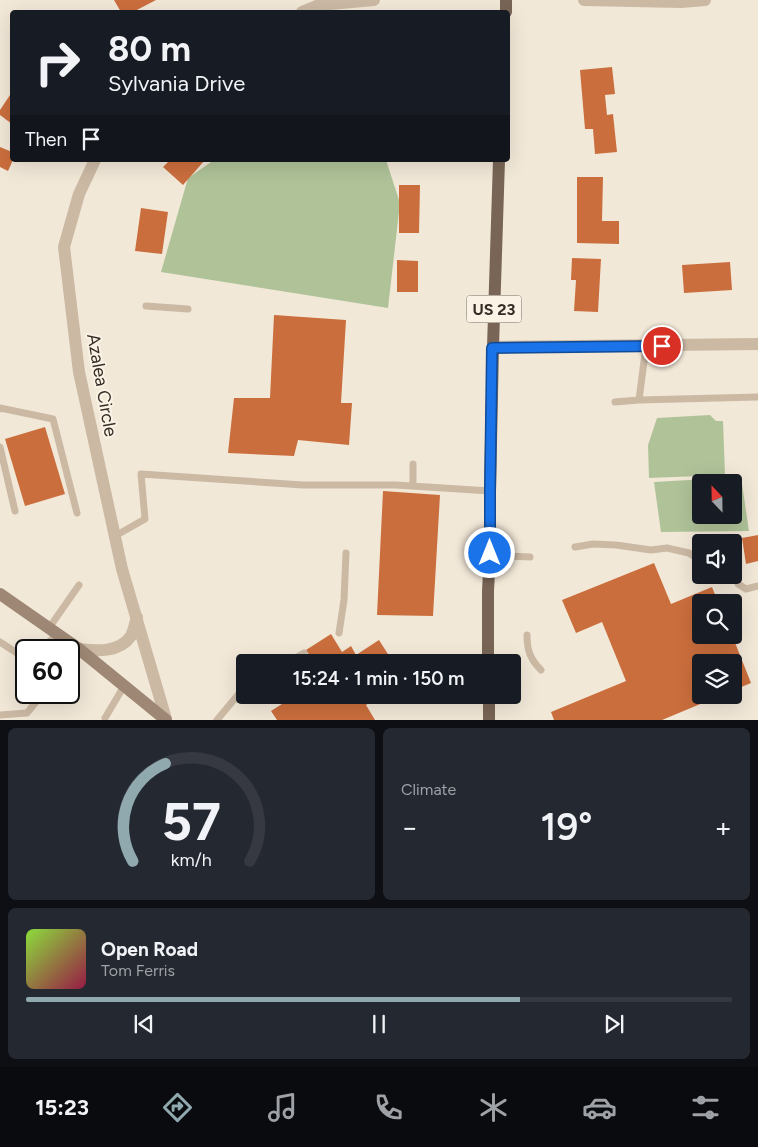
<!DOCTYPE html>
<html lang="en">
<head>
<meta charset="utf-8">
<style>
	:root { --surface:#171b24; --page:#242831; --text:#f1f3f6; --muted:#9ea1a6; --line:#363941; --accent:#90a9af }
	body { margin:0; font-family:Figtree,sans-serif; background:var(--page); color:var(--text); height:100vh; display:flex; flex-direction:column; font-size:19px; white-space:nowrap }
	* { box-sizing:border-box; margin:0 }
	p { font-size:16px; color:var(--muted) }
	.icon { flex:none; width:28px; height:28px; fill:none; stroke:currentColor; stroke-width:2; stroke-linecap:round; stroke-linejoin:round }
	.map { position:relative; height:720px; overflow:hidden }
	.drawer { display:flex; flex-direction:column; gap:8px; padding:8px; background:#0d0f14; flex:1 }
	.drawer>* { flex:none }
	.hud { position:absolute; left:10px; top:10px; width:500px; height:152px; border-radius:5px; box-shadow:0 5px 20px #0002; background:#171b24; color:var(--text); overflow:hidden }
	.needle { width:32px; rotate:338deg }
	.tools { position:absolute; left:692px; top:474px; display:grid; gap:10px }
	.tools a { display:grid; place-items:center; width:50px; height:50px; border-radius:5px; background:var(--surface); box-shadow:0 5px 20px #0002; font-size:25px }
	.speed { position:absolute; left:15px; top:639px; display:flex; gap:10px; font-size:25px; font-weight:700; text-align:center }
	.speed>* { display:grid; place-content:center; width:65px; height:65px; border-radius:50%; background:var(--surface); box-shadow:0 5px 20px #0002; line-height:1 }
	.speed .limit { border:2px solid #111; border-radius:8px; background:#fff; color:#111 }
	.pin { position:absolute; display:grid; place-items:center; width:42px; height:42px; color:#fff; margin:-21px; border:2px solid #fff; border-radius:50%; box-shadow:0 1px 5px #0007 }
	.me { position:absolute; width:55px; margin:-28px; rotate:0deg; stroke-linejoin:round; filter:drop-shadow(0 0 4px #0008) }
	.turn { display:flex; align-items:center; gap:18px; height:105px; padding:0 15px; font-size:22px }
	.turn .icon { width:65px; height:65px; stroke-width:2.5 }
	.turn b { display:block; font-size:35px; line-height:42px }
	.then { display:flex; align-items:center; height:48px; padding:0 15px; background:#0003; gap:10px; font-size:19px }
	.big { font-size:38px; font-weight:600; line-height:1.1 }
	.drawer .tile { flex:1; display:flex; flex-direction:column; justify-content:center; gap:8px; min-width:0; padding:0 18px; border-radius:8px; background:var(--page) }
	.drawer .dial { align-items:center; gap:0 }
	.dial svg { height:130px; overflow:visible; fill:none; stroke:var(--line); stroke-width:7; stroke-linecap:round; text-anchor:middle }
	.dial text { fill:var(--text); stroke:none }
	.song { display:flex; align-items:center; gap:15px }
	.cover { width:60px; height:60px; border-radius:8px; background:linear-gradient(135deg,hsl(90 70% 55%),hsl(340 70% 35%)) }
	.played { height:5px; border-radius:2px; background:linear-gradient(90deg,var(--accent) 70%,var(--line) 70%) }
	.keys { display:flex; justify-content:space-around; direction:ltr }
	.heat { display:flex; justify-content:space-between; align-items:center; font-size:28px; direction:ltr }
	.drawer .tiles { flex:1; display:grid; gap:8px; grid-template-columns:1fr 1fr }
	.tile:last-child { grid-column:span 2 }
	.trip { position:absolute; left:236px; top:654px; width:285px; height:50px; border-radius:5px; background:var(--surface); box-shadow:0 5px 20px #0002; font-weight:600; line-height:50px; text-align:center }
	.tab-bar { display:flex; height:80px; justify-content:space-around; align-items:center; background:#090b0e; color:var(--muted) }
	.tab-bar .icon { width:35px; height:35px }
	.tab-bar .on { color:var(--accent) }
	.tab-bar b { font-size:22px; color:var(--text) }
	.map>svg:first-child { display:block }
	.green { fill:#afc298; fill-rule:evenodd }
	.building { fill:#cb6e3d }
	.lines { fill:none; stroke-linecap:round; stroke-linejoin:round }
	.service { stroke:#cbb9a4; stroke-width:7 }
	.minor { stroke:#cbb9a4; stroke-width:12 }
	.secondary { stroke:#9e8875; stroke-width:12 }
	.primary { stroke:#786556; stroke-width:12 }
	.route-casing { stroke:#114b97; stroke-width:12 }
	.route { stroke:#1a73e8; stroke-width:9 }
	.labels { text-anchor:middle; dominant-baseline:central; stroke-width:4; stroke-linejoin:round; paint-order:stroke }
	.shield { fill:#faf2e4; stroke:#70675f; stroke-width:1 }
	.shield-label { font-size:16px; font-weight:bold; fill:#352c26 }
	.street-label { font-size:18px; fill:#352c26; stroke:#faf2e4 }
</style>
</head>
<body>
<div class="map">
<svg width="758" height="720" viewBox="0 0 758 720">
	<rect width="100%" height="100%" fill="#f2e8d8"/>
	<path class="green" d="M214 160H386L400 203 388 308 161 272 188 178Z
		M710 415 716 421H723L725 475 649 478 648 445 657 418Z
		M741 477 749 531 661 532 654 482ZM701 482H734V515H701Z"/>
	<path class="building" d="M114 0H156L133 12H121Z
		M612 67 615 94 605 95 607 115 613 114 617 152 595 154 593 129H585L580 70Z
		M12 92V124L0 115V110Z
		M0 147 12 152 13 160 8 171 0 167Z
		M170 160H205L183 185 163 167Z
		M577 177H603L602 221H619V244L577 243Z
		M399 185H420L419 233H399Z
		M141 208 168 212 162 254 135 251Z
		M572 258 601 259 598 312 574 311 576 280H571Z
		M397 260 418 261V292H397Z
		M730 262 732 290 684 293 682 265Z
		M274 315 346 320 341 403H352L349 445 298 440 294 456 228 453 234 398H270Z
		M45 427 65 494 25 506 5 439Z
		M383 491 440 495 433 616 377 615Z
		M758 535V561L746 564 742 538Z
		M654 563 671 604 712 587 718 602H701V635H732L751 683 734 690V662H701V695H722L662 720H554L551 712 626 681 602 622 576 633 562 600Z
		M331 634 342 652 351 646 356 655 379 640 393 662H314L306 650Z
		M296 695H381L366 705 375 720H277L271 711Z"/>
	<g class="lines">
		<path class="service" d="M146 306 188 309
			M639 400 646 346
			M615 402 639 400 758 397
			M0 409V408L53 419 77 513
			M0 447 15 511
			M413 486V464
			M115 536 145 519 141 474 303 485H396L490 491
			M575 547 593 544 616 545 651 550 667 548 689 553 701 561
			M490 553 509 556 530 557
			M738 584 746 589 758 586
			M49 628 79 585
			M339 633 344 600 346 553
			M527 635C527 650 530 659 541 670
			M0 642 20 655 26 657
			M41 650 57 634
			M288 662 304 653
			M0 715 27 713 44 692
			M105 718 124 686
			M217 720 242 690 245 688"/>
		<path class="minor" d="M584 0 681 2 705 0
			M302 12 319 5 374 0
			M95 160 79 194 64 247 79 372 122 569 166 719
			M493 347 758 344
			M79 649C97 651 119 653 131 636 134 630 135 623 137 617"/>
		<path class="secondary" d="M0 594 79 649 166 720"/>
		<path class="primary" d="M506 12V0
			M488 662V591L490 553V491L493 347 499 160
			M489 695V720"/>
	</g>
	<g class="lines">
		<g class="route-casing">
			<path id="route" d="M490 553V491L492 348 662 346"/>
		</g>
		<use href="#route" class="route"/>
	</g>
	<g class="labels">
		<rect class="shield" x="466.5" y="295.5" width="55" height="27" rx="4"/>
		<g class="shield-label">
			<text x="494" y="309">US 23</text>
		</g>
		<g class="street-label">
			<text transform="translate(102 385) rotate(80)">Azalea Circle</text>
		</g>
	</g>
</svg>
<div class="tools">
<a><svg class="needle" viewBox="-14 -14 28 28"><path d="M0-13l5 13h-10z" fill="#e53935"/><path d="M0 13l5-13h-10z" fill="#9ea1a6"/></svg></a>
<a><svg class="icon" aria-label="sound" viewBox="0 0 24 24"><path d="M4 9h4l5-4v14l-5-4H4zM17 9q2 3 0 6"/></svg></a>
<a><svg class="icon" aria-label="search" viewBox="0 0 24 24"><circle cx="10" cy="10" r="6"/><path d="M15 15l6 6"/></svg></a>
<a><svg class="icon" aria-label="layers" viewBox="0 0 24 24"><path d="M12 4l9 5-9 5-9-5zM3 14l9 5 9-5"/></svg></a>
</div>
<div class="speed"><div class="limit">60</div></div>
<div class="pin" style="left:662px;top:346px;background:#d93025"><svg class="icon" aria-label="arrive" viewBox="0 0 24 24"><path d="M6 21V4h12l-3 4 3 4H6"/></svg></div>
<svg class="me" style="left:490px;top:553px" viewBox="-20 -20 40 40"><circle r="17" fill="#1a73e8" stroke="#fff" stroke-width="3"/><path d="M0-11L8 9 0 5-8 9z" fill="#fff"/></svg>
<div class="trip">15:24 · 1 min · 150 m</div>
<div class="hud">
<div class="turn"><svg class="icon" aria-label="right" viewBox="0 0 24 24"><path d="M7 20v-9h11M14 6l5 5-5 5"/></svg><div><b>80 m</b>Sylvania Drive</div></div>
<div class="then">Then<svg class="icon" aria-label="arrive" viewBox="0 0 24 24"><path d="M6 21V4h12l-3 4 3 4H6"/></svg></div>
</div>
</div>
<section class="drawer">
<div class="tiles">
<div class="tile dial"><svg viewBox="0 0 100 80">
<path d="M14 69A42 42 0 1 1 86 69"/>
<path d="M14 69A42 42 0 0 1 34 9" stroke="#90a9af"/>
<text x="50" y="56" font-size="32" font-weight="700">57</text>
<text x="50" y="72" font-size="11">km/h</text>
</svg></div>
<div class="tile"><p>Climate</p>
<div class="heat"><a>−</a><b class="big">19°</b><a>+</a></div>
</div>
<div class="tile">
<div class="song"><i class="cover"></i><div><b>Open Road</b><p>Tom Ferris</p></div></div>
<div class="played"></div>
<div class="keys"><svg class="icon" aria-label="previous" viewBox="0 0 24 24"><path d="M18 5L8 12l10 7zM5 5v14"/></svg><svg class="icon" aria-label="pause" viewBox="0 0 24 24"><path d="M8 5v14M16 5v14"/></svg><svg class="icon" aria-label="next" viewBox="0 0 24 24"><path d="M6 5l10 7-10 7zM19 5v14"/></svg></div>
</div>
</div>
</section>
<nav class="tab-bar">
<b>15:23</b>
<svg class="icon on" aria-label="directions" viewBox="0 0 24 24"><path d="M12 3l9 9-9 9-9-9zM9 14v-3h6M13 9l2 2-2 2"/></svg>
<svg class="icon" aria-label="music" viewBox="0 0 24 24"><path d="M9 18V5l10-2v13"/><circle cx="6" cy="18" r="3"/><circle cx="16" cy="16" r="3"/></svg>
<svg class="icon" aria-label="phone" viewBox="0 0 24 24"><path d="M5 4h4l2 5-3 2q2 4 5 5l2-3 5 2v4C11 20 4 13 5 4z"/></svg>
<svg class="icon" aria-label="climate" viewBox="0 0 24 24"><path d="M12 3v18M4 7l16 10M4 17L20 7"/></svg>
<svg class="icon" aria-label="car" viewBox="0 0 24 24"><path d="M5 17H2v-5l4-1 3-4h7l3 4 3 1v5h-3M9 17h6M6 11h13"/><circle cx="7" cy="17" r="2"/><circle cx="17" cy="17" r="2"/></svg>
<svg class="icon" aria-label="filters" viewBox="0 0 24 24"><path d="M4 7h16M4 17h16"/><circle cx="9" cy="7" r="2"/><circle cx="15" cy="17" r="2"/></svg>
</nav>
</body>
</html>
